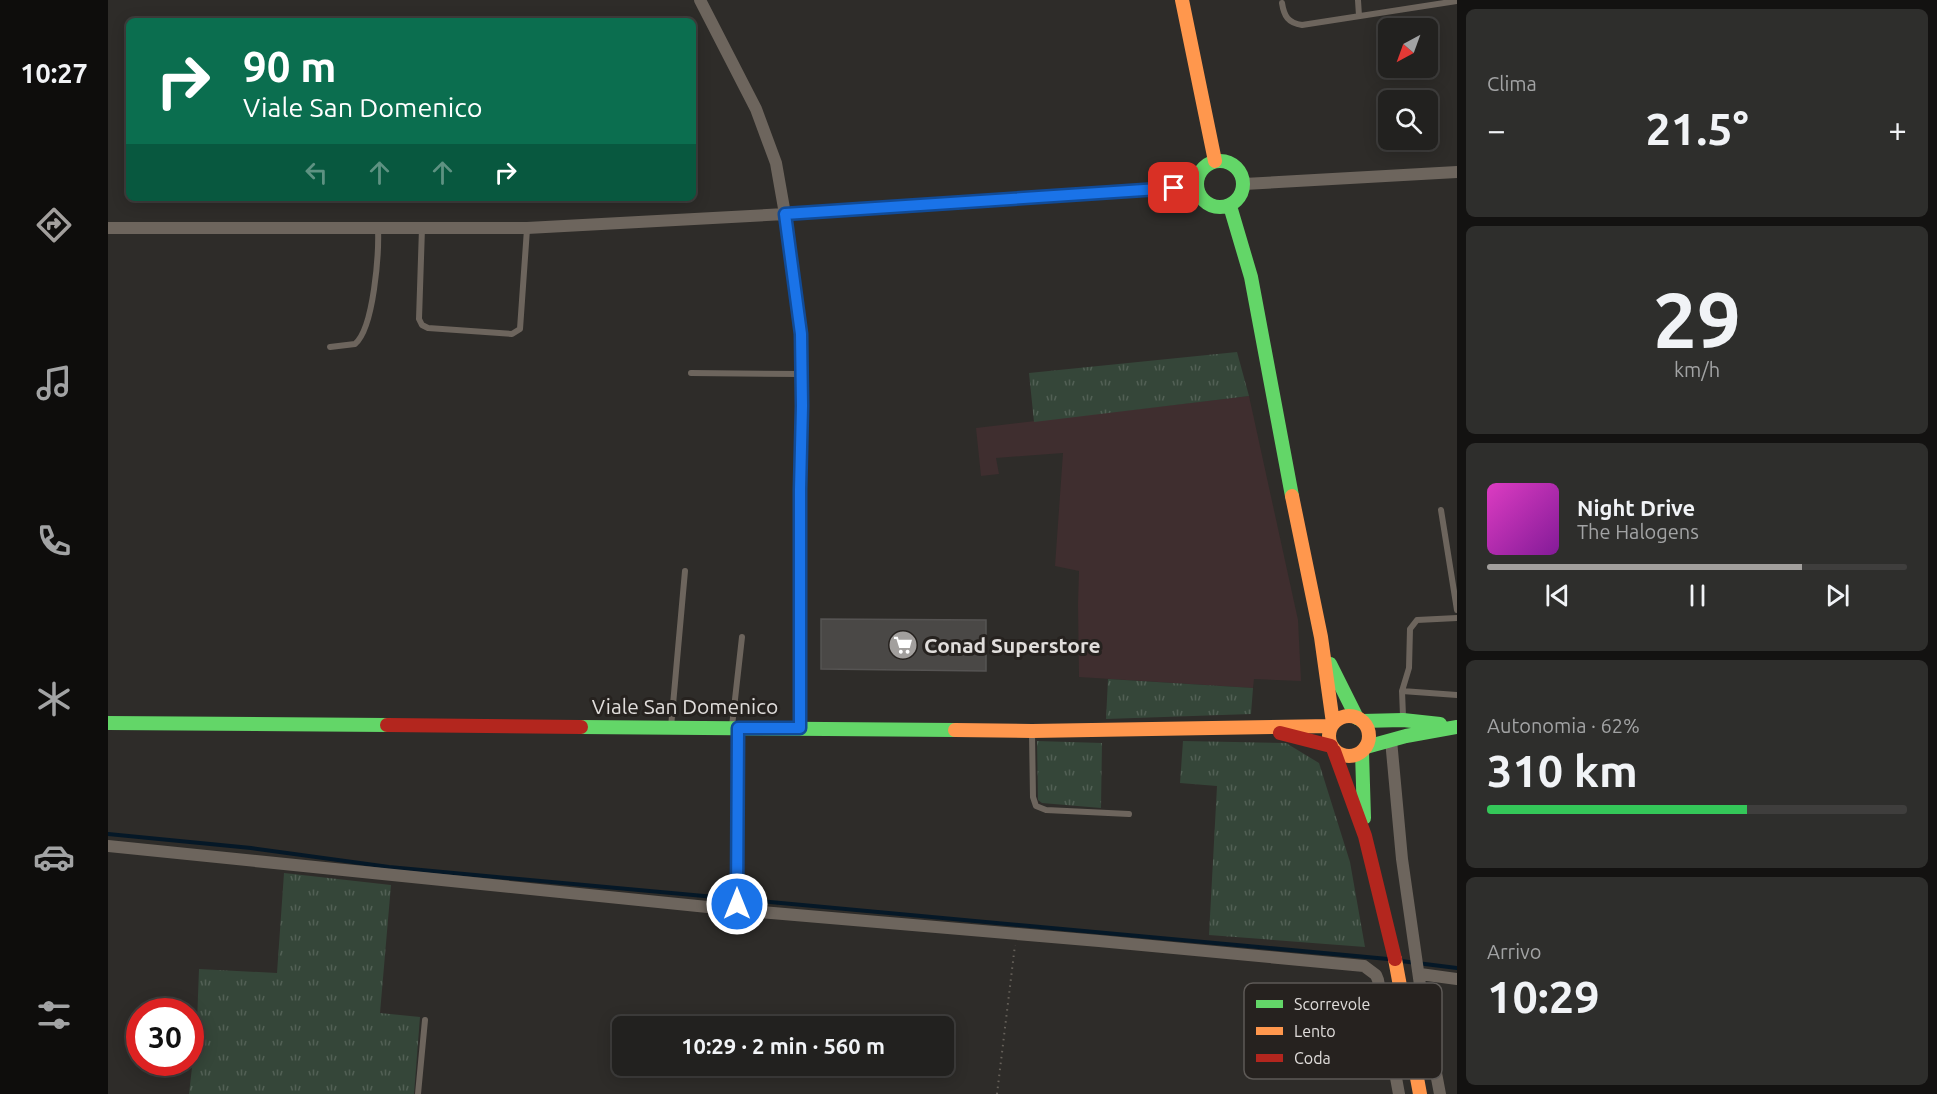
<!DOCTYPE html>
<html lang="it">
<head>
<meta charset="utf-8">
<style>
	:root { --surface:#22211f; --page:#2e2e2c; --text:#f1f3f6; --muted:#a2a3a4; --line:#3f3e3d; --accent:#a29f9d }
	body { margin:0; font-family:Ubuntu,sans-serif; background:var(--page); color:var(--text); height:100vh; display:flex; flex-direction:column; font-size:22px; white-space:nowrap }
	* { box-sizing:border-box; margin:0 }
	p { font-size:20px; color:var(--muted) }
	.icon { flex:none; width:33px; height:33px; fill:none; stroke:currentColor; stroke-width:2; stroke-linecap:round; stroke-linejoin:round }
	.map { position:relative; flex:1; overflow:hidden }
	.sheet { display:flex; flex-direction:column; gap:9px; padding:9px; background:#131211; width:480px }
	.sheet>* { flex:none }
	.banner { position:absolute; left:18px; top:18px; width:570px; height:183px; border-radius:9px; box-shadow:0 3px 15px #0003,0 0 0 2px var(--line); background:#0b6e4f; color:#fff; overflow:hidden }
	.needle { width:39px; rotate:221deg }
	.fabs { position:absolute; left:1270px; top:18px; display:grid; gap:12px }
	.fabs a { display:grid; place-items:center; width:60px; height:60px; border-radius:9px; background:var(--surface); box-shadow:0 3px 15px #0003,0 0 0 2px var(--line); font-size:30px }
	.speed { position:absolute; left:18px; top:998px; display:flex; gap:12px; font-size:30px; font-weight:700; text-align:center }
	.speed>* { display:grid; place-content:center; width:78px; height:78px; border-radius:50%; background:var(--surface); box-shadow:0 3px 15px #0003,0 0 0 2px var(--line); line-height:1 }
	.speed .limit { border:9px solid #d22; background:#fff; color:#111 }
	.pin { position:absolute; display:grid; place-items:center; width:51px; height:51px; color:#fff; margin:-26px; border-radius:12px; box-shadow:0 3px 9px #0006 }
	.me { position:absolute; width:66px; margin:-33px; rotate:0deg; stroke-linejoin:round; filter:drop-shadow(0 0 4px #0008) }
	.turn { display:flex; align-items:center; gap:21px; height:126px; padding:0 18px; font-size:27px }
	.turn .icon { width:78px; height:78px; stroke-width:2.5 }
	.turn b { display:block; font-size:42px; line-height:51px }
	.lanes { display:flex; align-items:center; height:57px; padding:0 18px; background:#0003; justify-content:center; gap:30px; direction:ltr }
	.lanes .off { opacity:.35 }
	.big { font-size:45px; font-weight:700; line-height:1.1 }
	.sheet .widget { flex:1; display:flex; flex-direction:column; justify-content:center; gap:9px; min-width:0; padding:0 21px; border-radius:9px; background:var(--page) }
	.sheet .dial { align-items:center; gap:0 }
	.dial b { font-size:78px; line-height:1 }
	.song { display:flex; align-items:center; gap:18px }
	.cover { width:72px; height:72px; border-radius:9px; background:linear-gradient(135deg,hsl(310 70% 55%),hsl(290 70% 35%)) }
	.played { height:6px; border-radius:3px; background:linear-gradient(90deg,var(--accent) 75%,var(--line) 75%) }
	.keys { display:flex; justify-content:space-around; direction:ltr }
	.heat { display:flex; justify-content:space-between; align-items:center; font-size:33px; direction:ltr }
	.charge { height:9px; border-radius:4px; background:linear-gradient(90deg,#34c759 62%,var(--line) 0) }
	.trip { position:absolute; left:504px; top:1016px; width:342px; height:60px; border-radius:9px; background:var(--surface); box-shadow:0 3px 15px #0003,0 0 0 2px var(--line); font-weight:700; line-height:60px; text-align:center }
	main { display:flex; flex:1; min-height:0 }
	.tab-bar { display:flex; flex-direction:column; width:108px; justify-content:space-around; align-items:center; background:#0e0d0c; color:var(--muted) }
	.tab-bar .icon { width:42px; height:42px }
	.tab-bar .on { color:var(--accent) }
	.tab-bar b { font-size:27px; color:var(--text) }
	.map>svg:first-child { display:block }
	.commercial { fill:#3f2e2f }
	.grass { fill:url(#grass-tufts) }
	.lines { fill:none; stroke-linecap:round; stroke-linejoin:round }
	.stream { stroke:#051827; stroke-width:4 }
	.building { fill:#4a4846; stroke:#565453; stroke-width:1.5 }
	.path { stroke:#66615a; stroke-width:2; stroke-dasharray:1.5 4.5; stroke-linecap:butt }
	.lane { stroke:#6d655d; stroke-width:6 }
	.street { stroke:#6d655d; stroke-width:12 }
	.fast { stroke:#63d668; stroke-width:14 }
	.slow { stroke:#ff974d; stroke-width:14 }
	.jam { stroke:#b3261e; stroke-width:14 }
	.route-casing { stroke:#114b97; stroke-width:15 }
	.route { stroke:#1a73e8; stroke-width:10 }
	.labels { text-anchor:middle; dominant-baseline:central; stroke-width:6; stroke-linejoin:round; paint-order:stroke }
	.poi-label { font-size:21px; font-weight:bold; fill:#e0dddb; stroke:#26221f; text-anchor:start }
	.street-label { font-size:21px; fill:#e0dddb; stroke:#26221f }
	.key { fill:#26221f; stroke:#5e5a57; stroke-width:1.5 }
	.key-label { font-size:16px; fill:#e0dddb }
</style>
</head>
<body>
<main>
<nav class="tab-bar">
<b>10:27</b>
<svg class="icon on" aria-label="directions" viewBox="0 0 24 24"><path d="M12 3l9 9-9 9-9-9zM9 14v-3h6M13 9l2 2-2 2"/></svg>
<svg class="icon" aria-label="music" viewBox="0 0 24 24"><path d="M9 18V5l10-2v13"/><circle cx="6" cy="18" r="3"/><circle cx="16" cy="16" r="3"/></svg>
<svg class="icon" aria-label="phone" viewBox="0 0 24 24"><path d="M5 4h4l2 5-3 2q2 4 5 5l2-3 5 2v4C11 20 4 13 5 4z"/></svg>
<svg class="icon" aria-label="climate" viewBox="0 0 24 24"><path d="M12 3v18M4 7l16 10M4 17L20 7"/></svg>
<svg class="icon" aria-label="car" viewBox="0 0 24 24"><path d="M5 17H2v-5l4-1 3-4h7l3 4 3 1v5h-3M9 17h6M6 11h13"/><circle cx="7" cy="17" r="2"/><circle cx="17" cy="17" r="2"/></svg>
<svg class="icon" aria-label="filters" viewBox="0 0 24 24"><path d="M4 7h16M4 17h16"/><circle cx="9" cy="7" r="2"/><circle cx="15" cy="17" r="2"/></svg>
</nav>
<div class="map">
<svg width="1349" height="1094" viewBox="0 0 1349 1094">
	<defs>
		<pattern id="grass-tufts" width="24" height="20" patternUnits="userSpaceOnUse" patternTransform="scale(1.5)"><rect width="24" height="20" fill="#354639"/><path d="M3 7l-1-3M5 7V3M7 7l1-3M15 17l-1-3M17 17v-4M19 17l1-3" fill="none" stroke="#526055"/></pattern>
	</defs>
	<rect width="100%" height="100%" fill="#2e2c29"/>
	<path class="commercial" d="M1141 396 1190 620 1193 681 1146 679 1145 688 971 677 970 604 971 571 947 566 955 453 888 458 891 474 873 476 868 428Z"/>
	<path class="grass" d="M1129 352 1141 396 926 422 921 373Z
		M1000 679 1145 688 1143 714 998 719Z
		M929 741 994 743 993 808 934 803 930 800Z
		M1075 741 1178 743 1211 763 1242 862 1257 947 1101 935 1109 786 1072 783Z
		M176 873 283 885 272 1013 312 1017 306 1094H81L89 1023 91 969 169 973Z"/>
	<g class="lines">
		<path class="stream" d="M0 834 143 848 281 867 1280 959
			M1293 961 1349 968"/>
	</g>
	<path class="building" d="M713 619 878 620V671L713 669Z"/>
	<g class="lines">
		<path class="path" d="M889 1094 907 945"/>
		<path class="lane" d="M1250 0 1251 16
			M1174 3C1176 16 1180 23 1194 25L1349 1
			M314 228 311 319 314 325 320 328 404 334 412 329 419 229
			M222 347 247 344C266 328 271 253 270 228
			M583 373 693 374
			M1333 510 1349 610
			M1294 691 1349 695
			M1295 716 1294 691 1301 668 1302 629 1309 620 1349 618
			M624 726 634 637
			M563 727 577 571
			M924 733 925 797 928 806 938 810 1021 814
			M310 1094 317 1020"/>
		<path class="street" d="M592 0 648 109 668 163 677 214 693 334 694 406 692 489V728
			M1136 184 1349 172
			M0 228H419L677 214 1089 187
			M1283 740 1294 859 1314 999 1332 1094
			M0 846 629 910 991 941 1256 966 1268 975 1270 980 1291 1094
			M629 910 630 728
			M1312 974 1349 979"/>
		<path class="fast" d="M1089 184a23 23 0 1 1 46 0a23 23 0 1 1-46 0Z
			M1122 206 1143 277 1184 496
			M1222 664 1249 718
			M1254 721 1295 720 1332 724
			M0 723 279 725
			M473 727 847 730
			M1258 747 1298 736 1349 727
			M1254 752 1256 818"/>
		<path class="slow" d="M1074 0 1107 161
			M1184 496 1213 637 1225 723
			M1221 736a20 20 0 1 1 40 0a20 20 0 1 1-40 0Z
			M847 730 924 731 1223 726
			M1287 959 1312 1094"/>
		<path class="jam" d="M279 725 473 727
			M1172 733 1223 746
			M1226 751 1257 836 1287 959"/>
	</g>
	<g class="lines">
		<g class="route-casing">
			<path id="route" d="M629 904 630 728H692V489L694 406 693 334 677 214 1066 188"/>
		</g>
		<use href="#route" class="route"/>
	</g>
	<defs>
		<g id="supermarket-disc" transform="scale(1.5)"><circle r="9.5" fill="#a29f9d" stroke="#26221f"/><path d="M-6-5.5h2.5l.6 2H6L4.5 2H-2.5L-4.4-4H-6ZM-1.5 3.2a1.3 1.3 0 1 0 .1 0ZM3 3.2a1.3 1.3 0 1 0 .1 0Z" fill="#fff"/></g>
	</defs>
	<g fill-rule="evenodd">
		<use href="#supermarket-disc" x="795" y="645"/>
	</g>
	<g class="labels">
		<g class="poi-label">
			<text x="816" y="645">Conad Superstore</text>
		</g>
		<g class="street-label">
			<text x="577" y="706">Viale San Domenico</text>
		</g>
	</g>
	<rect x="1136" y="983" width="198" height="96" rx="9" class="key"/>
	<rect x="1148" y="1000" width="27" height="8" fill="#63d668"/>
	<rect x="1148" y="1027" width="27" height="8" fill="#ff974d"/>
	<rect x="1148" y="1054" width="27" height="8" fill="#b3261e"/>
	<g class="key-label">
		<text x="1186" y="1010">Scorrevole</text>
		<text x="1186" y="1037">Lento</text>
		<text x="1186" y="1064">Coda</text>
	</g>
</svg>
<div class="fabs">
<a><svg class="needle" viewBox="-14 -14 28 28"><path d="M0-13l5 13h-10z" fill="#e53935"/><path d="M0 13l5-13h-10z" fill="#a2a3a4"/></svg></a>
<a><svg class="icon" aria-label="search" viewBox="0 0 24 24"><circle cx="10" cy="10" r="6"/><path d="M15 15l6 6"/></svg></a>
</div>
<div class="speed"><div class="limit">30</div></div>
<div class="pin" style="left:1066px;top:188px;background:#d93025"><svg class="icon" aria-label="arrive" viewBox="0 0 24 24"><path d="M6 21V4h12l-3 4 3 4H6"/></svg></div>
<svg class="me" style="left:629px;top:904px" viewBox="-20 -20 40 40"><circle r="17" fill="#1a73e8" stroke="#fff" stroke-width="3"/><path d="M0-11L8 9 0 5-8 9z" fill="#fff"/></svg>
<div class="trip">10:29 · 2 min · 560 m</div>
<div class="banner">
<div class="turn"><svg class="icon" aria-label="right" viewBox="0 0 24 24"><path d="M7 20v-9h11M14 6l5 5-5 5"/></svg><div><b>90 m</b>Viale San Domenico</div></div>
<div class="lanes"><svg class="icon off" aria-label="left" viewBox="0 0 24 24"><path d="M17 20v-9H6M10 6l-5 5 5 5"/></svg><svg class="icon off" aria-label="ahead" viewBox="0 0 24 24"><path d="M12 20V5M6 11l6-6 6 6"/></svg><svg class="icon off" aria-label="ahead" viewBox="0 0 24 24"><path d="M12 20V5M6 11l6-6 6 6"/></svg><svg class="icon" aria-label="right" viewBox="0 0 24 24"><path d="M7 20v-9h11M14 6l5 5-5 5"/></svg></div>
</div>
</div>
<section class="sheet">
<div class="widget"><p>Clima</p>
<div class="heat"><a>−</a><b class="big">21.5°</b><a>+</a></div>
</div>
<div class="widget dial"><b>29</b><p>km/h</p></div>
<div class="widget">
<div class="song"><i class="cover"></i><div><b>Night Drive</b><p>The Halogens</p></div></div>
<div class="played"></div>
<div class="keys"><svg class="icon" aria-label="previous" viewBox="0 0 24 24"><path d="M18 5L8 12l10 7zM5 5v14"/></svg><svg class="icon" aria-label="pause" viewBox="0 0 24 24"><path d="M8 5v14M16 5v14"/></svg><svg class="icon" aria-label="next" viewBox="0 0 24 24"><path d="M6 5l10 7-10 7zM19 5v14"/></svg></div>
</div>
<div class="widget"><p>Autonomia · 62%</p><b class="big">310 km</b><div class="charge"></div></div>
<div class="widget"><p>Arrivo</p><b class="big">10:29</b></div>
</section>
</main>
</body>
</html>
